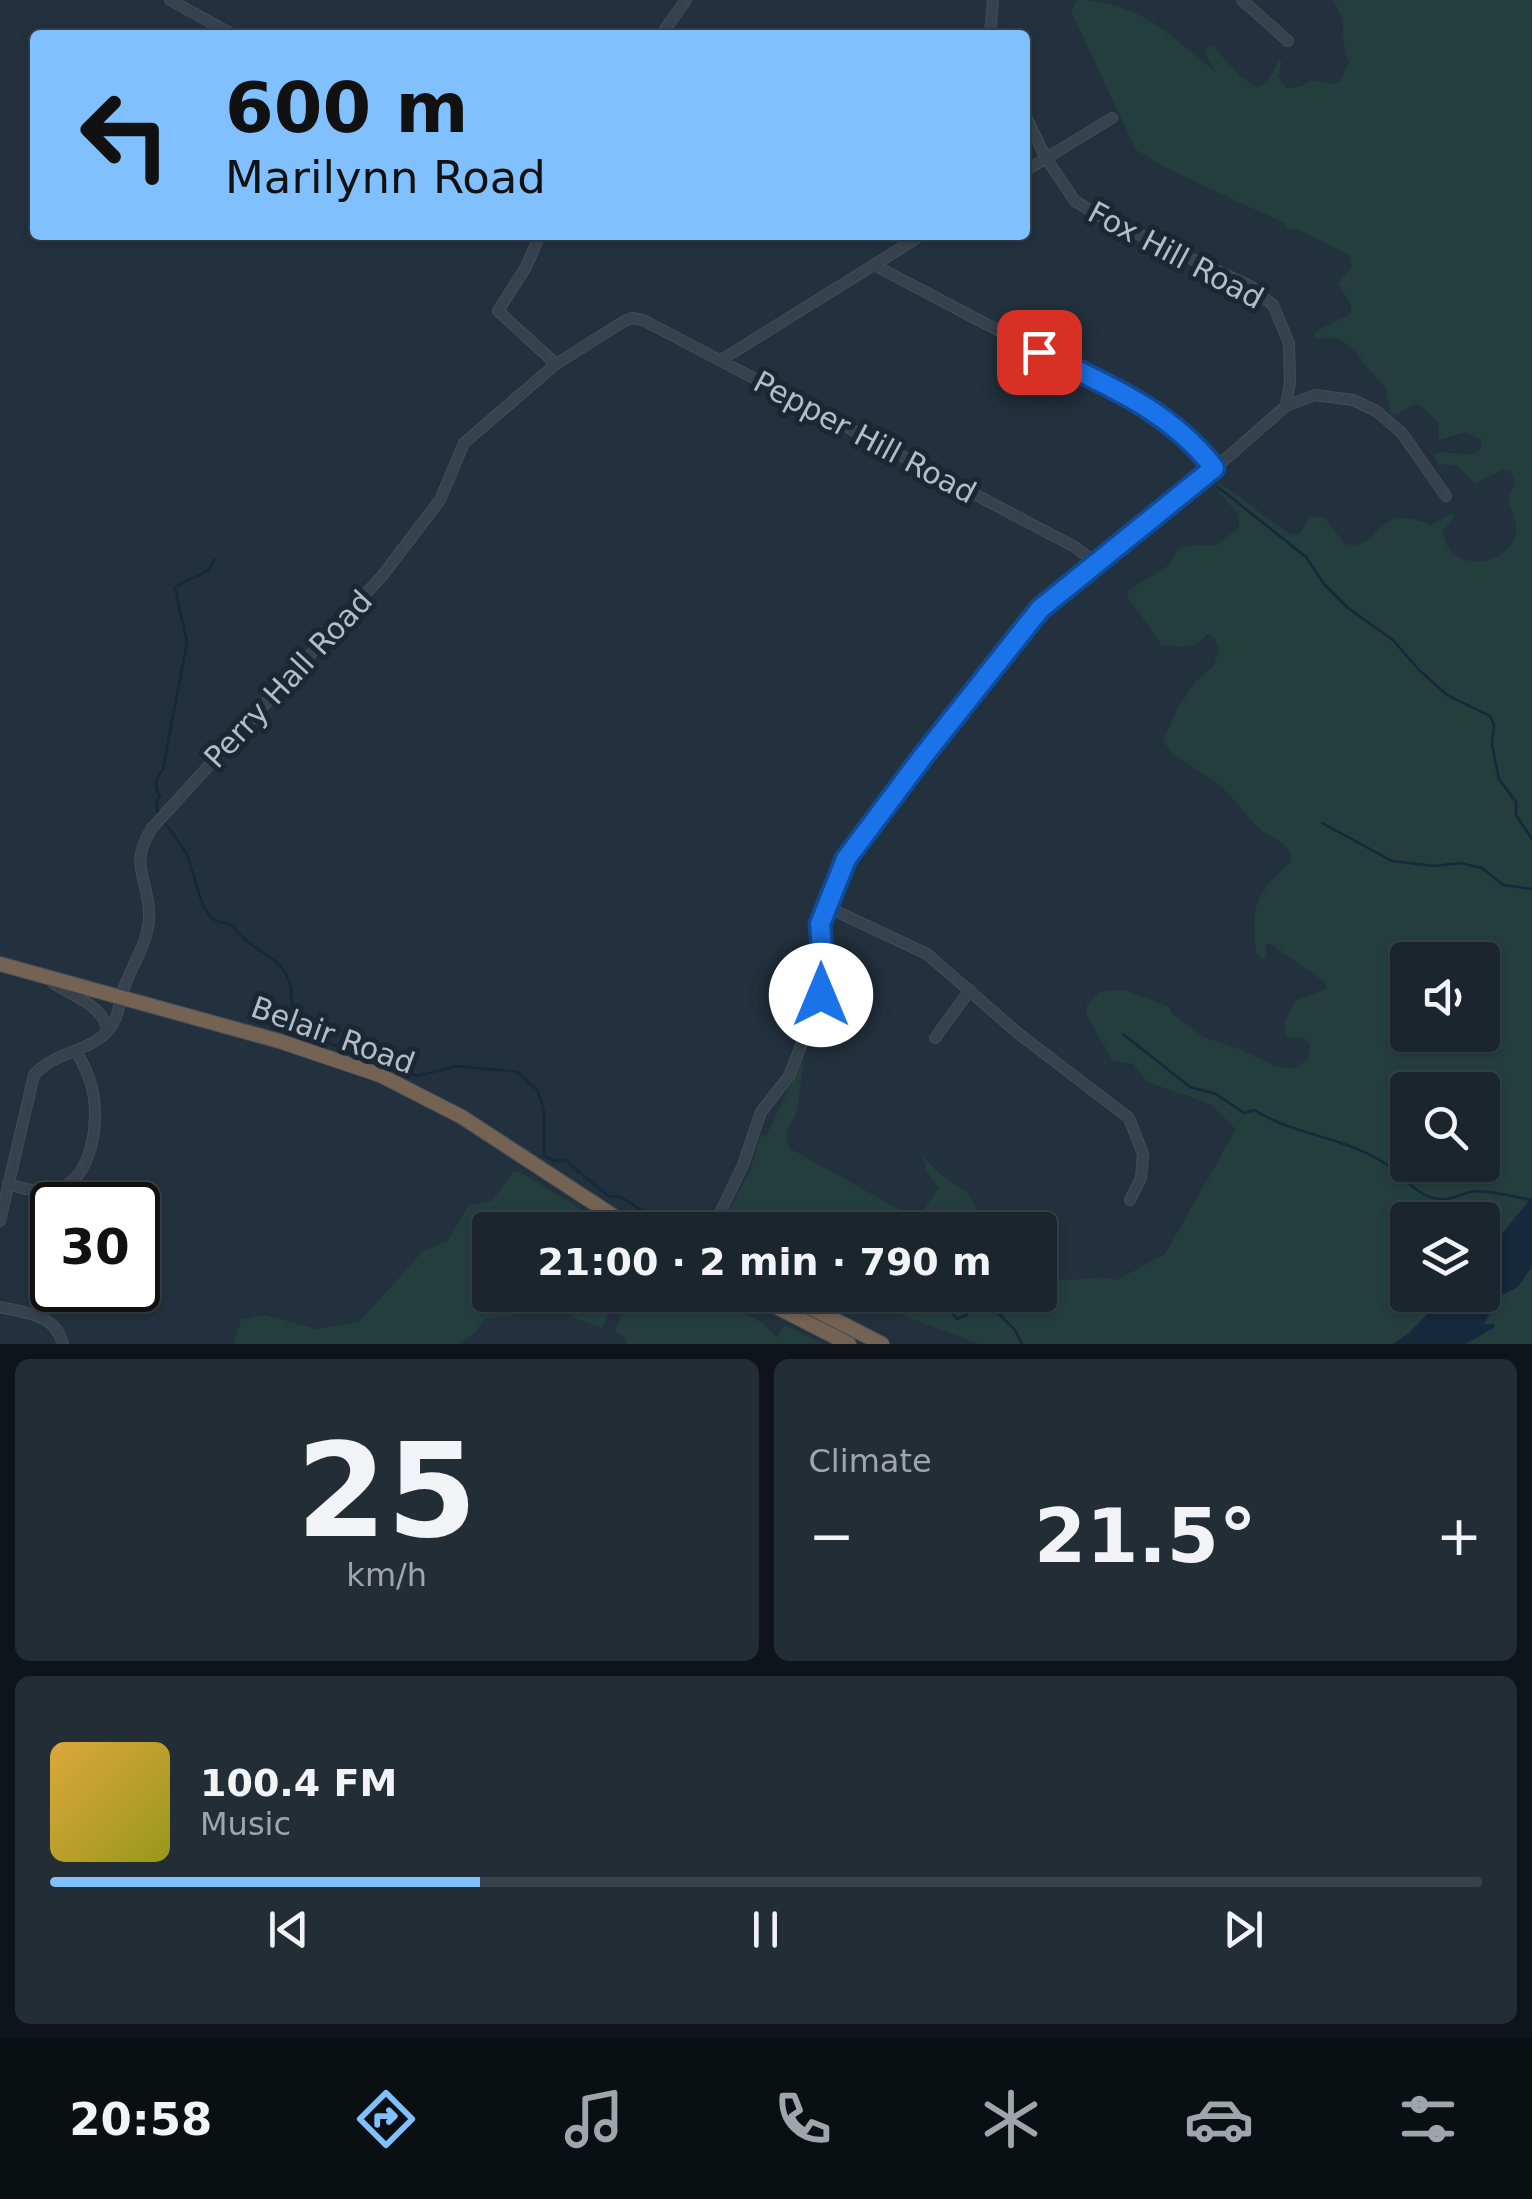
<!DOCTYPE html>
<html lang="en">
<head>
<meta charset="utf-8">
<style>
	:root { --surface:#1a252e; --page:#232d36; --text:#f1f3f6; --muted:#9fa5aa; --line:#38424a; --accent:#81c0fe }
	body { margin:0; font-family:"DejaVu Sans",sans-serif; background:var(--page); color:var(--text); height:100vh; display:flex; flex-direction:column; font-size:38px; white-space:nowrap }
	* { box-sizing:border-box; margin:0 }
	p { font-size:32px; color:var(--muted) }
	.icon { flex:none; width:55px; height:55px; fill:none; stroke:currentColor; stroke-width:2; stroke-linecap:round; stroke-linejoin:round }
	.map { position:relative; height:1344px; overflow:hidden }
	.drawer { display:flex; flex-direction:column; gap:15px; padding:15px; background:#0e1419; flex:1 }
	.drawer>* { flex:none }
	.banner { position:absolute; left:30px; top:30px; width:1000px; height:210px; border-radius:10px; box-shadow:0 2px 8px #0004,0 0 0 2px var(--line); background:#81c0fe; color:#111; overflow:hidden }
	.controls { position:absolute; left:1390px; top:942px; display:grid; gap:20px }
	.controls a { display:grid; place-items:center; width:110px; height:110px; border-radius:10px; background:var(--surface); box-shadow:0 2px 8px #0004,0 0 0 2px var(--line); font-size:50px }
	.speed { position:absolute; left:30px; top:1182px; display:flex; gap:20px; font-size:50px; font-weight:700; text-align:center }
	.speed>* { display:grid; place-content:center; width:130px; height:130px; border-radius:50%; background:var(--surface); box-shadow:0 2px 8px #0004,0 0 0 2px var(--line); line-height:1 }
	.speed .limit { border:5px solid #111; border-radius:15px; background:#fff; color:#111 }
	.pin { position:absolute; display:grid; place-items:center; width:85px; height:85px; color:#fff; margin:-42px; border-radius:20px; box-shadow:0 5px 15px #0006 }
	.me { position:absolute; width:110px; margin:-55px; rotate:0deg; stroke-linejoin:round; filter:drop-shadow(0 0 8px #0008) }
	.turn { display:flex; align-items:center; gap:35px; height:210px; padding:0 30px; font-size:45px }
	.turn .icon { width:130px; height:130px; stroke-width:2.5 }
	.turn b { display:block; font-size:70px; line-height:85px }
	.big { font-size:75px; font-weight:700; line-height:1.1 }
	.drawer .card { flex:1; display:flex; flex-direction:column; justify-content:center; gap:15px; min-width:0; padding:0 35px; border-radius:15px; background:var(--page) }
	.drawer .dial { align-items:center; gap:0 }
	.dial b { font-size:130px; line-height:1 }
	.song { display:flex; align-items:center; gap:30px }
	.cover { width:120px; height:120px; border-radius:15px; background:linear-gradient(135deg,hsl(40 70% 55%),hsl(60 70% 35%)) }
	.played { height:10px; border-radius:5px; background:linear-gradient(90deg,var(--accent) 30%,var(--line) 30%) }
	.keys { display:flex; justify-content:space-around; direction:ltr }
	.heat { display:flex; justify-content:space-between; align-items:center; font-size:55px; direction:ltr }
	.drawer .tiles { flex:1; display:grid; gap:15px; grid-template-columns:1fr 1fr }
	.card:last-child { grid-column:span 2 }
	.trip { position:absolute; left:472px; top:1212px; width:585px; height:100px; border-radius:10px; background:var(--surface); box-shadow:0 2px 8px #0004,0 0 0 2px var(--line); font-weight:700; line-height:100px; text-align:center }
	.tab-bar { display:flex; height:160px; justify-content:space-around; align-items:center; background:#0a0f12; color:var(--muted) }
	.tab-bar .icon { width:70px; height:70px }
	.tab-bar .on { color:var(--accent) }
	.tab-bar b { font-size:45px; color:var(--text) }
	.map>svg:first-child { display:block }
	.green { fill:#243e3e; fill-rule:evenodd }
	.water { fill:#14293b }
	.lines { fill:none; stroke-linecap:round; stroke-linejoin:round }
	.stream { stroke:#14293b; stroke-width:2.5 }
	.minor-casing { stroke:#424e59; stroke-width:12 }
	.highway-casing { stroke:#414d58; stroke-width:16 }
	.minor { stroke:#36424d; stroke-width:10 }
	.highway { stroke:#746252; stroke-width:14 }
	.route-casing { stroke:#114b97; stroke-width:25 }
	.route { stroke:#1a73e8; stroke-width:18 }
	.labels { text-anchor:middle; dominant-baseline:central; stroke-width:10; stroke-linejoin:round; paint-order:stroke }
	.street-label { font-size:30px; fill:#b1bdc9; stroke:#1b2732 }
</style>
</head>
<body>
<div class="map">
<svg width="1532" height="1344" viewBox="0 0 1532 1344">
	<rect width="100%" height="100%" fill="#22313d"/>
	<path class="green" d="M1077 0C1138 0 1172 37 1217 73L1205 53 1208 47 1212 46 1241 77 1258 88 1267 82 1279 61 1282 62 1278 77 1286 88 1300 87 1312 80 1333 84 1341 80 1349 62C1338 39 1350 22 1332 0H1532V1344H979L849 1295H1040V1271C1068 1289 1088 1272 1117 1280L1165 1254 1236 1129 1212 1105 1148 1082 1133 1064 1112 1060 1086 1014 1087 1005 1101 991 1124 990 1170 1007V1012L1203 1037 1237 1048 1275 1066 1292 1069 1307 1060 1311 1045 1304 1038 1286 1037 1284 1023 1295 1001 1326 989V984C1309 969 1289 959 1272 944H1266L1267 958 1262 959 1256 953C1252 902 1254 896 1291 861 1292 843 1275 841 1262 831 1246 818 1236 798 1219 785 1201 771 1175 760 1163 741L1178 707 1195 682 1214 665 1219 649 1215 638 1207 634C1195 651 1181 646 1162 645L1127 596 1128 591 1169 565 1178 549 1191 545 1215 546 1239 528V515L1219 493 1217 482C1245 497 1265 520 1293 535L1300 533 1310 517H1324L1345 544C1382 552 1372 500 1431 525L1453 512V518L1443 531C1448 576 1512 567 1516 531 1517 522 1511 509 1508 500L1515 482 1510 472 1502 470 1475 484 1458 466 1439 464 1432 455 1441 452 1473 455 1480 450 1482 440 1465 432 1439 440 1438 422 1420 405 1413 404 1397 415 1390 413 1386 388C1371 376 1355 346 1340 340 1334 337 1322 339 1315 338L1314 334C1325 325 1340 321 1351 313V304L1338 283 1352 267 1349 255 1297 229H1289L1284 223 1166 168 1136 150 1071 11ZM1408 960H1482V1035H1408ZM1408 1090H1482V1165H1408ZM1408 1220H1482V1295H1408Z
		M804 1057 797 1112 786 1133 789 1148 913 1217 926 1207 939 1188 926 1171 923 1156 939 1173 966 1192 990 1230H719L750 1171 761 1135 766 1136Z
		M518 1171 616 1230H490V1295H537L529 1298 512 1317 486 1318 474 1334 460 1344H234L241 1319 265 1315 316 1329 359 1322 424 1250 447 1242 469 1205 492 1201 513 1172Z
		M547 1295H604L608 1316 602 1328 572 1317Z
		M628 1295H713L762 1323 777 1338 785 1325 823 1344H626V1339L615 1331Z"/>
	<path class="water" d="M1532 1197V1266L1518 1287 1491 1301 1493 1308 1484 1324H1494L1495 1327 1465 1344H1393L1409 1333 1446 1295H1482L1483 1257Z"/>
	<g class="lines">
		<path class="stream" d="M1218 487 1306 557 1324 584 1348 608 1393 640 1419 670 1447 695 1490 716 1494 725 1492 745 1499 779 1516 802V815L1532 839
			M158 814 156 801 160 796C153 786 156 778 163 769L187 642 175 588C189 576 208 578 215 559
			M163 820 187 854 202 903 209 915 216 921 233 925C246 949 277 953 288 978 296 997 288 1014 293 1033L369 1055 417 1076 457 1066 517 1072 538 1091 544 1111V1156L555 1161 565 1160 608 1196 621 1197 660 1222 686 1230
			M1322 823 1392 861 1435 866 1460 863 1482 868 1503 885 1532 889
			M1123 1034 1190 1087 1216 1094 1244 1113 1254 1110C1295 1136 1346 1136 1389 1166 1403 1176 1415 1193 1433 1198 1452 1203 1462 1191 1478 1191 1490 1191 1520 1198 1532 1200
			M938 1295 957 1319 967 1315 962 1295
			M980 1295 1015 1330 1022 1344"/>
		<g class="minor-casing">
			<path id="minor" d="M170 0 230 33
				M1242 0 1288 41
				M661 35 686 0
				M990 35 993 0
				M1025 115 1046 158 1075 201 1103 218 1250 286 1273 305 1289 343 1290 382 1286 406
				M1025 171 1112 118
				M540 235 526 267 498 311 556 364
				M874 265 1153 412 1181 430 1214 468
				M721 360 922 235
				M827 907 927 954 1019 1034 1129 1118 1143 1154 1141 1178 1130 1200
				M53 983C71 995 106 1007 107 1031
				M935 1038 970 990
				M8 1184C23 1188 40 1194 55 1190 93 1181 100 1120 92 1088 89 1075 83 1063 76 1051
				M0 1221 34 1075C57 1048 98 1054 115 1020 119 1011 120 999 123 990 131 967 149 941 149 917 150 879 127 867 152 828L382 576 440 500 464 443 556 364 623 322 632 318 643 320 1075 547 1095 562
				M712 1230 743 1165 761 1112 789 1076 821 995 823 973 821 924 847 859 994 665 1040 609 1229 456 1286 406 1315 395 1353 400 1376 411 1401 432 1446 496
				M0 1307C27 1313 55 1314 63 1344"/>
		</g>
		<g class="highway-casing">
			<path id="highway" d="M0 964 279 1041 380 1075 462 1117 635 1230
				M753 1295 849 1344
				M786 1295 882 1344"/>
		</g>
		<use href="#minor" class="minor"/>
		<use href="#highway" class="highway"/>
	</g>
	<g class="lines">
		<g class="route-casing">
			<path id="route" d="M821 995 824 973 820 924 846 859 924 755 1040 609 1214 468C1170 410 1103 383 1039 352"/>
		</g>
		<use href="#route" class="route"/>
	</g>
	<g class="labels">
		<g class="street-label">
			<text transform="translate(1176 255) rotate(28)">Fox Hill Road</text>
			<text transform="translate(865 437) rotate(28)">Pepper Hill Road</text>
			<text transform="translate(288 679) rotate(-47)">Perry Hall Road</text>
			<text transform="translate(333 1035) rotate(20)">Belair Road</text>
		</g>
	</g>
</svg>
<div class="controls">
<a><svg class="icon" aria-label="sound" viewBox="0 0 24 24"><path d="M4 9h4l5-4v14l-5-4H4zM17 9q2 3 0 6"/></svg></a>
<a><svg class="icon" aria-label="search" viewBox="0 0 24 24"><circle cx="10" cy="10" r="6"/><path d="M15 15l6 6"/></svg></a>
<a><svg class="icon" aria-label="layers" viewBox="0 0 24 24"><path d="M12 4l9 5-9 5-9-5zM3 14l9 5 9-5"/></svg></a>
</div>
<div class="speed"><div class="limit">30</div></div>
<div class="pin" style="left:1039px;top:352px;background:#d93025"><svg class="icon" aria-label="arrive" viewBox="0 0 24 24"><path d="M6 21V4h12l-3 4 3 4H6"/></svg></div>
<svg class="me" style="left:821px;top:995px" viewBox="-20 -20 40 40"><circle r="19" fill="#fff"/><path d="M0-13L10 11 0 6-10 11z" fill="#1a73e8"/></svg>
<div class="trip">21:00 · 2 min · 790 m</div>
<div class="banner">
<div class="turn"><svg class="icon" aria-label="left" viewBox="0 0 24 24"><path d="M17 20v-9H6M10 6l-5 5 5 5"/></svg><div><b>600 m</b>Marilynn Road</div></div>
</div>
</div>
<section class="drawer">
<div class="tiles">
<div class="card dial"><b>25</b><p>km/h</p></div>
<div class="card"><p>Climate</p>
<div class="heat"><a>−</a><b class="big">21.5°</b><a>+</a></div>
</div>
<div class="card">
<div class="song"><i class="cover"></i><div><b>100.4 FM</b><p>Music</p></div></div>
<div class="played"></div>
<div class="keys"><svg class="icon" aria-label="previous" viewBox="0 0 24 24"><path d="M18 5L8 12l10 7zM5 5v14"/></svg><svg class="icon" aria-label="pause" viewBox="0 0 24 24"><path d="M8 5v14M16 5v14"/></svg><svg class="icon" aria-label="next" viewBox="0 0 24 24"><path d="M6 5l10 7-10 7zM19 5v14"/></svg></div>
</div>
</div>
</section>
<nav class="tab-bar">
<b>20:58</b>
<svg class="icon on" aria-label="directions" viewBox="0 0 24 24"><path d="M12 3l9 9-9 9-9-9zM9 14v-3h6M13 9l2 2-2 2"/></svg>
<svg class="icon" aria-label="music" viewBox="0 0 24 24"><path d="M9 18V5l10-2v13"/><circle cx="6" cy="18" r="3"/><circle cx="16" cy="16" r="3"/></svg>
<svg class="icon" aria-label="phone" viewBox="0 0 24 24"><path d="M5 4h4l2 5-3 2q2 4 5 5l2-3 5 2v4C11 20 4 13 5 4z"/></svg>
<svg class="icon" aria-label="climate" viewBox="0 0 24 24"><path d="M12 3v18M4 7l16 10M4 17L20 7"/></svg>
<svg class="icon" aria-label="car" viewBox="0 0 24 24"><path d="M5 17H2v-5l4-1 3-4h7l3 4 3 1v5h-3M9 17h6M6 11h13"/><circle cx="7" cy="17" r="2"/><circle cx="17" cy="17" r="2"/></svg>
<svg class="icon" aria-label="filters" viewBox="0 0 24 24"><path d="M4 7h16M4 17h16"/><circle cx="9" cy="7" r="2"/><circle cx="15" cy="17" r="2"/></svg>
</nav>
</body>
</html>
